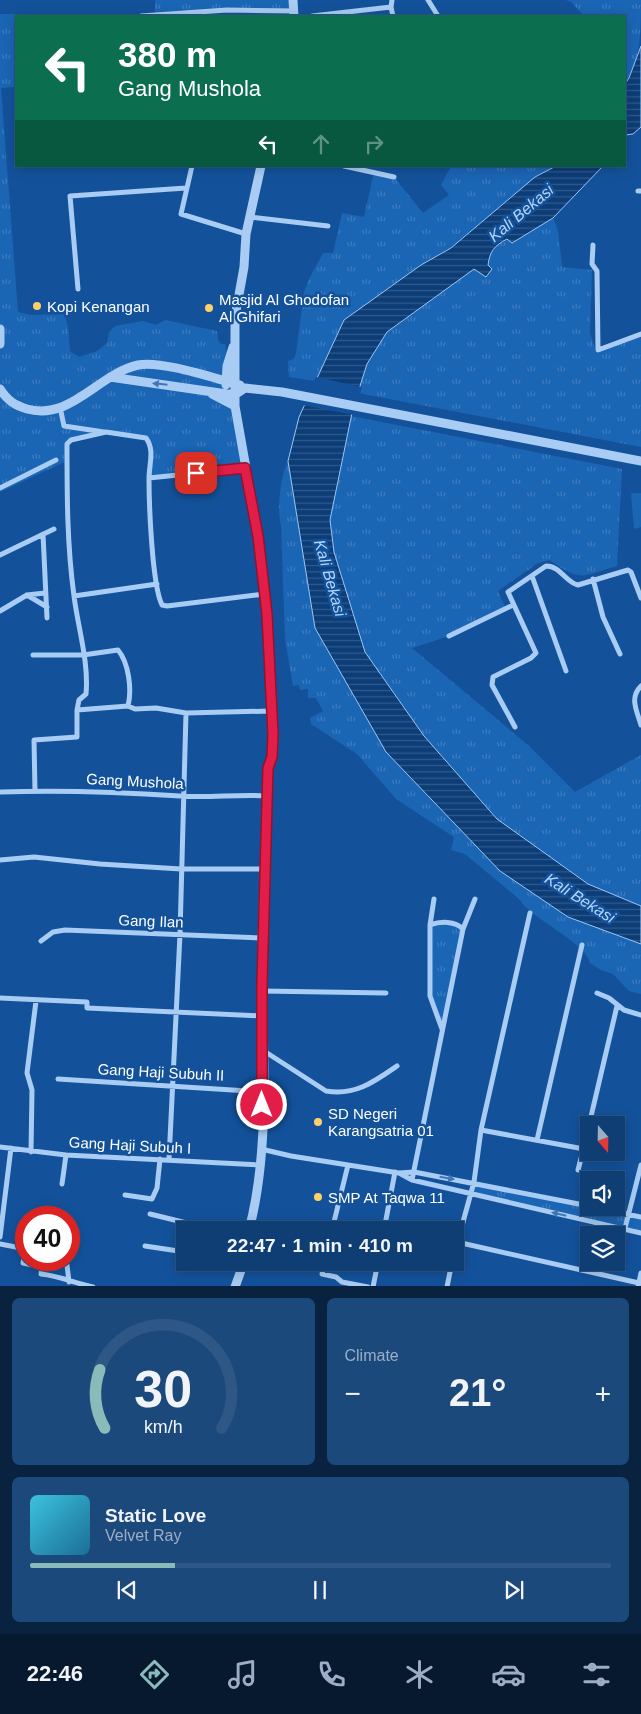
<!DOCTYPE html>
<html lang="en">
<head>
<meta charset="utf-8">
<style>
	:root { --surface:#0e3e74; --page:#1c497c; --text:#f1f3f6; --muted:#9baec5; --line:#2e5786; --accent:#8bbbb9 }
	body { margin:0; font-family:Helvetica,sans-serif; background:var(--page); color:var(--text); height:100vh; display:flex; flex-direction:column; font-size:19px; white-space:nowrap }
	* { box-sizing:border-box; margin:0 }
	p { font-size:16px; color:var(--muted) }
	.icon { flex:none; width:28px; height:28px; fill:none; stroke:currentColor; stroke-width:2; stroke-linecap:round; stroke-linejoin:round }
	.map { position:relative; height:1286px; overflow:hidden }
	.drawer { display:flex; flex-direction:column; gap:12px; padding:12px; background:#082240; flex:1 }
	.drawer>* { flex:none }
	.hud { position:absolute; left:15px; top:15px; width:611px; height:152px; border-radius:0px; box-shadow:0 2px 12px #0003,0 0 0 1px var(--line); background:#0b6e4f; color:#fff; overflow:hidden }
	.needle { width:32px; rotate:160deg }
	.buttons { position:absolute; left:580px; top:1116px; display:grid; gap:10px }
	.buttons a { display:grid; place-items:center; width:45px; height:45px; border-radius:0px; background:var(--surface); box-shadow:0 2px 12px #0003,0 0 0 1px var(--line); font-size:25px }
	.speed { position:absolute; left:15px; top:1206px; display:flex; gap:10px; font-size:25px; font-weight:700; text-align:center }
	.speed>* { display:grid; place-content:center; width:65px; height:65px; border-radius:50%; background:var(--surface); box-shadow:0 2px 12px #0003,0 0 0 1px var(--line); line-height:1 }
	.speed .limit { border:8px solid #d22; background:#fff; color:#111 }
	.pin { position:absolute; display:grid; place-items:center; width:42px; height:42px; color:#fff; margin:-21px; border-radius:10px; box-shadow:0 2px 8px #0006 }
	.me { position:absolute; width:55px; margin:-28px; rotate:0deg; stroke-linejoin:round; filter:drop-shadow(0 0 4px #0008) }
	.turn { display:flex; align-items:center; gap:18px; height:105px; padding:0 20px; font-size:22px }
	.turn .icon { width:65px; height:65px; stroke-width:2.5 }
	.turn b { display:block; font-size:35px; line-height:42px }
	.lanes { display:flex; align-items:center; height:48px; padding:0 20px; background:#0003; justify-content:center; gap:25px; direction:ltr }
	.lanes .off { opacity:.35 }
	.big { font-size:38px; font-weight:700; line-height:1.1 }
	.drawer .widget { flex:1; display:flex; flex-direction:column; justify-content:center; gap:8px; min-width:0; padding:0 18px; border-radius:8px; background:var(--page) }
	.drawer .dial { align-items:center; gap:0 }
	.dial svg { height:130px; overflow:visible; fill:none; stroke:var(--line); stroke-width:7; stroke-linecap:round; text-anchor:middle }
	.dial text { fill:var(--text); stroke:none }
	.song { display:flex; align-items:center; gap:15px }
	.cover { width:60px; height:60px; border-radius:8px; background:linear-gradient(135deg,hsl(190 70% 55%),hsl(200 70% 35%)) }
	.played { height:5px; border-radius:2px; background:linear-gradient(90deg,var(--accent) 25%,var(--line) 25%) }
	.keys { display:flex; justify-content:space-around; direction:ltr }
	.heat { display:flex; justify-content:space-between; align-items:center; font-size:28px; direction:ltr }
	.drawer .tiles { flex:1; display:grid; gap:12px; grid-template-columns:1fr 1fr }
	.widget:last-child { grid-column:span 2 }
	.trip { position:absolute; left:176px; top:1221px; width:288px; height:50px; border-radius:0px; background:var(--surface); box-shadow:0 2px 12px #0003,0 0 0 1px var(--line); font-weight:700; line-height:50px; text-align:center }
	.tab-bar { display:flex; height:80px; justify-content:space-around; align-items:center; background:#06192e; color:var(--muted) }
	.tab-bar .icon { width:35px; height:35px }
	.tab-bar .current { color:var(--accent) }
	.tab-bar b { font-size:22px; color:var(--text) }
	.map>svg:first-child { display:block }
	.grass { fill:url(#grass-tufts) }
	.park { fill:#1b65b5 }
	.water { fill:url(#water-rules); stroke:#9ac7f6 }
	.pier { fill:#13529b }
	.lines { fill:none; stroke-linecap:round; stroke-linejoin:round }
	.minor { stroke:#a8ccf3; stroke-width:5 }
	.tertiary { stroke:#a8ccf3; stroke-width:9 }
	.oneway { fill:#4077b5 }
	.route-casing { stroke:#92132f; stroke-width:12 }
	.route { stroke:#e11d48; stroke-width:9 }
	.poi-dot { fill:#ffd06a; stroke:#13529b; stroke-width:2 }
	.labels { text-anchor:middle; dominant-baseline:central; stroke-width:5; stroke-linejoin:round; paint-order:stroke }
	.poi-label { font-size:15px; fill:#fff; stroke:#13529b; text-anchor:start }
	.street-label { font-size:15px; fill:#fff; stroke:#13529b }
	.water-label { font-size:16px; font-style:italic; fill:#b4d6fa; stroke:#13529b }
</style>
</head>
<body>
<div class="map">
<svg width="641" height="1287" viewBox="0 0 641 1287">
	<defs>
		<pattern id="grass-tufts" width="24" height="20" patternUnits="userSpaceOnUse" patternTransform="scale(1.25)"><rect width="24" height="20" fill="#1b65b5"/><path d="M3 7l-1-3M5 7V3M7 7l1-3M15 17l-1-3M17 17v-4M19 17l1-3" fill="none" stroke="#3d7cc0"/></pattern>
		<pattern id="water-rules" width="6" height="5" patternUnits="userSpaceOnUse" patternTransform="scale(1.25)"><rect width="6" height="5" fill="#0c3d77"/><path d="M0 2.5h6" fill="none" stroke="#305a8b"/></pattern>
	</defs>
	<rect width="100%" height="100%" fill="#13529b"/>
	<path class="grass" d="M155 0H293L294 11 227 10 155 15Z
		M566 0H641C641 29 641 60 625 84V16H584L571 2Z
		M0 14H21V16H16V87L1 88 18 312 30 315 64 314 68 326 70 351 79 357 97 351 107 343 109 332 115 326 143 321 156 325 165 320 217 331 218 340 221 344H225C230 361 224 377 227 394L210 392 235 406 245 468 149 478 152 449 146 438 106 432 69 441 67 461 0 492Z
		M451 166H556L535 177 453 246 421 265 344 320 317 381 289 377 288 361 294 359 296 353 304 292 309 279 323 253H333L342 213 364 217 374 172 394 177 423 213 449 195 441 185Z
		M553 218 558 231 562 267 592 270 590 333 596 352 641 337V447L358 393 367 364 387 332 474 269 488 265C490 251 494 246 507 239L512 243Z
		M351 416 622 469 617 566C583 576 581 583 550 560L538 563 498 591 506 609 449 636 412 648 529 746 575 792 641 755V906L588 884 497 819 424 736 365 652 334 552 330 520Z
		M288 461 315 628 386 752 500 871 568 917 641 944V994L629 991 613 974 601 970 590 963C586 942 531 919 519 899L465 854 451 850 454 837 396 799 357 754 311 724 310 718 323 711 316 698H308V689L300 690 299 685 293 686 285 639 281 526C277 510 280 476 288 461Z
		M452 923 463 929 443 1030 430 996V925Z
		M474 1182 641 1217V1233L470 1194Z"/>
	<path class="park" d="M631 493H641V527L634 529Z"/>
	<path class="water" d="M641 46V127L633 134 625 135V84L629 78Z
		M556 166H603L553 218 512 243 507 239C494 246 490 251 488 265L492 269 486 277 474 269 387 332 367 364 353 408 330 520 334 552 365 652 424 736 497 819 588 884 641 906V944L568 917 500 871 386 752 315 628 288 461 299 417 344 320 421 265 451 248 535 177Z"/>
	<path class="pier" d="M316 377 362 387 354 415 302 405Z"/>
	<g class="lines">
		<path class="minor" d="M428 0 438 16
			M391 7 393 16
			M141 16 227 10 294 11
			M312 16 391 7 392 0
			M192 166 181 214 246 234
			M344 166 394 177
			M638 191H641
			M250 217 328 226
			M593 245 592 264 597 271 598 350 641 334
			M78 289 70 196 186 188
			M60 407 64 426 104 432
			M149 478 245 468
			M0 488 56 460
			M43 534 47 618
			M0 555 54 529
			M532 576 566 671
			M593 579 603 617 620 654
			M27 595 47 607
			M74 596 157 584
			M0 611 27 595 45 593
			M449 636 513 605
			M33 655H83L118 650C129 663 132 690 128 706
			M641 686C629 698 637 711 641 725
			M77 710 79 700 86 694C89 662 78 628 74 596 67 545 67 495 67 444L71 440 106 432 146 438C155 450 149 464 149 479 149 503 152 585 162 605L167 606 265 594
			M515 727 492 685 493 677 531 658 536 653 508 592 546 566C561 566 565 582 578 585L628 570 631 572 641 598
			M35 791 34 740 77 737V710L128 706 135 709 156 708 186 713 272 711
			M1 792C62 790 120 792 180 796 209 798 239 794 268 796
			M0 860 34 857 100 864 181 869H266
			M430 925 434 899
			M41 941 53 932 65 930 263 938
			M262 991 386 993
			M597 993 609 998 624 1010 641 1015
			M0 998 87 1002V1008L263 1016
			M442 1029 430 996V925C441 921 455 921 463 929
			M264 1051 326 1091C355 1096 374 1082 397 1066
			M58 1079 262 1092
			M589 1125 617 1006
			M481 1130 584 1149
			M537 1140 582 945
			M0 1147 66 1155 260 1165
			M261 1149 291 1156 399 1173 414 1172 589 1206
			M31 1152 32 1090 27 1073 36 1001
			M169 1160 180 934 186 713
			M578 1170 589 1128
			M399 1173 412 1180 641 1233
			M412 1180 463 929 475 899
			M62 1184 66 1155
			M125 1195 152 1199 157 1188 160 1159
			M597 1208 641 1217
			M150 1214 203 1227H210L214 1223 244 1230
			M625 1228 641 1165
			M332 1230 348 1165
			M384 1230 395 1172
			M0 1237 11 1148
			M457 1242 639 1283
			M0 1244 26 1249 23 1263 42 1267 41 1274C60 1276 74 1283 93 1287
			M145 1246 185 1252
			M455 1251 474 1182 481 1130 530 913
			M231 1262 242 1267
			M325 1262 322 1274 336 1277 342 1282 368 1287
			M67 1265 69 1282
			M373 1287 378 1262
			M447 1287 452 1262
			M638 1287 641 1273"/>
		<path class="tertiary" d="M293 0 294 16
			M0 329V344
			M110 377 227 394H236L245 388 282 392 641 461
			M226 385 227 366 233 347
			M0 389C7 400 14 405 27 409 71 421 98 374 138 365 161 360 216 379 240 385
			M212 394 235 406
			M249 1230C269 1155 264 1062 262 984 260 912 269 840 268 768L272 757 273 734 267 614 258 536 235 406V317L244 267 246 234 261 166
			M235 1287 244 1262"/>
	</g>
	<defs><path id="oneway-solid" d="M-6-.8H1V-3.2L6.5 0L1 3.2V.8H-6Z" transform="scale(1.25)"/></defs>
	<g class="oneway">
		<use href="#oneway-solid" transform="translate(160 384) rotate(-174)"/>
		<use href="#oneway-solid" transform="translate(447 1178) rotate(10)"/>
		<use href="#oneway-solid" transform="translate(559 1214) rotate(-167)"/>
	</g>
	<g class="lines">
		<g class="route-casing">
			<path id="route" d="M196 473 245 468 258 536 267 614 273 734 272 757 268 768 262 984V1105"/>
		</g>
		<use href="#route" class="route"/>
	</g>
	<g class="poi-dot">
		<circle cx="37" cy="306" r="5"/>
		<circle cx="209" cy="308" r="5"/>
		<circle cx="318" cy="1122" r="5"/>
		<circle cx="318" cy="1197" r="5"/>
	</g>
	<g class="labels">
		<g class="poi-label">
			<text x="219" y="299">Masjid Al Ghodofan<tspan x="219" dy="17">Al Ghifari</tspan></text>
			<text x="47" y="306">Kopi Kenangan</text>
			<text x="328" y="1113">SD Negeri<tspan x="328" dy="17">Karangsatria 01</tspan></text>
			<text x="328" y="1197">SMP At Taqwa 11</text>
		</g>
		<g class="street-label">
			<text transform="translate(135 781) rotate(3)">Gang Mushola</text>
			<text transform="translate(151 921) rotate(2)">Gang Ilan</text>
			<text transform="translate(161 1072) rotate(3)">Gang Haji Subuh II</text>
			<text transform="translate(130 1145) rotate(3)">Gang Haji Subuh I</text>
		</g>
		<g class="water-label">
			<text transform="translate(521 213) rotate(-40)">Kali Bekasi</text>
			<text transform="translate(330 578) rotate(74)">Kali Bekasi</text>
			<text transform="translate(580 898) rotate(32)">Kali Bekasi</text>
		</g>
	</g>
</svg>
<div class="buttons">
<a><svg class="needle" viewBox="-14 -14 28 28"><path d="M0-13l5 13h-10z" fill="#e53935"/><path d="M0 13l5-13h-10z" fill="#9baec5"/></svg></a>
<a><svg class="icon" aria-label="sound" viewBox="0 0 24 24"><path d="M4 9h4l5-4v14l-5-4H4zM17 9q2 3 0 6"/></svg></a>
<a><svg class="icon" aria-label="layers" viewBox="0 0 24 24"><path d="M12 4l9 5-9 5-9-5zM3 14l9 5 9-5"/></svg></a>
</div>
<div class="speed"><div class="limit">40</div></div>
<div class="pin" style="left:196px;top:473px;background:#d93025"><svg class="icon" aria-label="arrive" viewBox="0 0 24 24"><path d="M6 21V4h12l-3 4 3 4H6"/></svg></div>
<svg class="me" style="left:262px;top:1105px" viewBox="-20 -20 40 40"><circle r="17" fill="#e11d48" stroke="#fff" stroke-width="3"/><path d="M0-11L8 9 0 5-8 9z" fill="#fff"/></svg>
<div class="trip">22:47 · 1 min · 410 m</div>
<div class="hud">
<div class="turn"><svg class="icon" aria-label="left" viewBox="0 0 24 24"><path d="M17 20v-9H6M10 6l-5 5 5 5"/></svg><div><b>380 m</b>Gang Mushola</div></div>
<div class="lanes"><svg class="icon" aria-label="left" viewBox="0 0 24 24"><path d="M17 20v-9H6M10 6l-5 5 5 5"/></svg><svg class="icon off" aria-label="ahead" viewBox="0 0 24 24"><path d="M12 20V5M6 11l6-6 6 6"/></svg><svg class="icon off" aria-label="right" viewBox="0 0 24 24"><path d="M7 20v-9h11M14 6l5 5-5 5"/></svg></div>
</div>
</div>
<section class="drawer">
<div class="tiles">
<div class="widget dial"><svg viewBox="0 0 100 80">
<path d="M14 69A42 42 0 1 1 86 69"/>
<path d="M14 69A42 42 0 0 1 11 33" stroke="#8bbbb9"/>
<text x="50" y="56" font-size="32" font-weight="700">30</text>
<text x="50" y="72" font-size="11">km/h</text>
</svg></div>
<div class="widget"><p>Climate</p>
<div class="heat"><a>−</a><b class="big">21°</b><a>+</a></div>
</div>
<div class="widget">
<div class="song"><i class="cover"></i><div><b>Static Love</b><p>Velvet Ray</p></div></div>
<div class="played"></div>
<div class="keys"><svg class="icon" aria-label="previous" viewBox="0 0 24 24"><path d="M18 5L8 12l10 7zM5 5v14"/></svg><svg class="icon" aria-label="pause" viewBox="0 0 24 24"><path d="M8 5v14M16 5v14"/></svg><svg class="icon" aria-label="next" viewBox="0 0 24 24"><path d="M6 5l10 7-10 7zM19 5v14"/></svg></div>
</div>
</div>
</section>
<nav class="tab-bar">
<b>22:46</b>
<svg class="icon current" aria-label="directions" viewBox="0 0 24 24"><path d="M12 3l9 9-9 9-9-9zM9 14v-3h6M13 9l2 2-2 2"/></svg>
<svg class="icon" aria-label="music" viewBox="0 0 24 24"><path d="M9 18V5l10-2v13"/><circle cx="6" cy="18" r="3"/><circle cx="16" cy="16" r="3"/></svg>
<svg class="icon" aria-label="phone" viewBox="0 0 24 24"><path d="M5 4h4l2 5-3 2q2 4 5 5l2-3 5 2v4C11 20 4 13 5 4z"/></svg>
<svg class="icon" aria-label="climate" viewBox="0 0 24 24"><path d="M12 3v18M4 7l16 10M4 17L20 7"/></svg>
<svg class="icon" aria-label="car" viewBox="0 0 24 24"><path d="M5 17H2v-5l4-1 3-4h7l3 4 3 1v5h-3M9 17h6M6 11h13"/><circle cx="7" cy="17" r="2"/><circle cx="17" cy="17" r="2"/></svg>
<svg class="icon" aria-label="filters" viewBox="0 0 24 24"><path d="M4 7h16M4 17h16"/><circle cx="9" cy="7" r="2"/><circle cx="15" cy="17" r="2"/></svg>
</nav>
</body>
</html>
